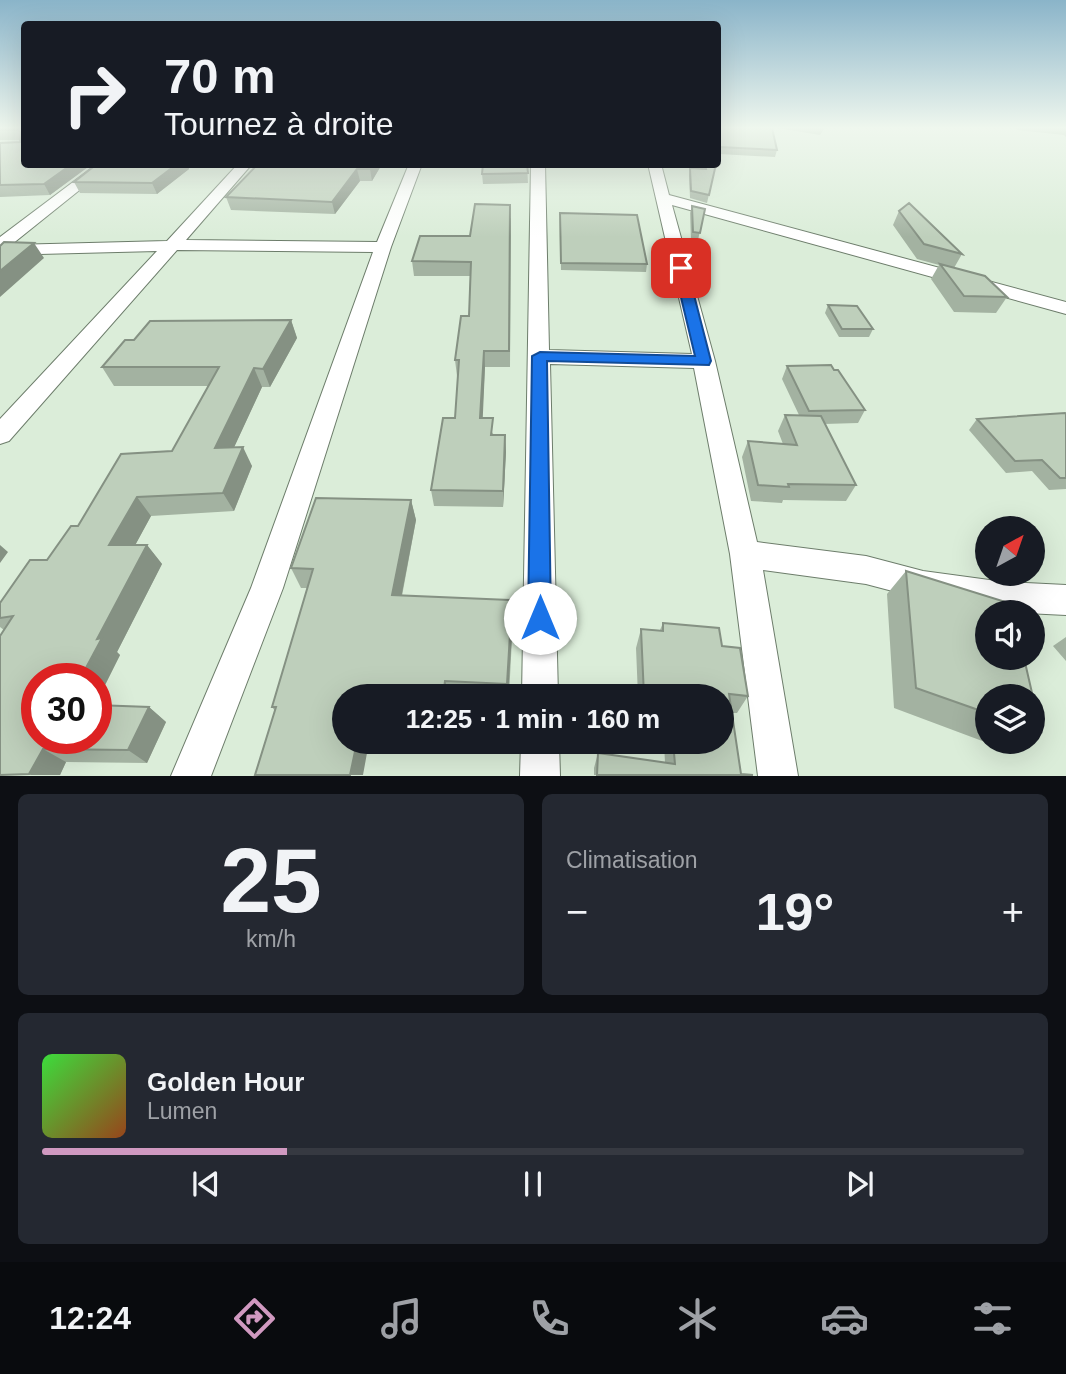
<!DOCTYPE html>
<html lang="fr">
<head>
<meta charset="utf-8">
<style>
	:root { --surface:#171b24; --page:#242831; --text:#f1f3f6; --muted:#9ea1a6; --line:#363941; --accent:#d099c0 }
	body { margin:0; font-family:Helvetica,sans-serif; background:var(--page); color:var(--text); height:100vh; display:flex; flex-direction:column; font-size:26px; white-space:nowrap }
	* { box-sizing:border-box; margin:0 }
	p { font-size:23px; color:var(--muted) }
	.icon { flex:none; width:38px; height:38px; fill:none; stroke:currentColor; stroke-width:2; stroke-linecap:round; stroke-linejoin:round }
	.map { position:relative; height:776px; overflow:hidden }
	.side { display:flex; flex-direction:column; gap:18px; padding:18px; background:#0d0f14; flex:1 }
	.side>* { flex:none }
	.guide { position:absolute; left:21px; top:21px; width:700px; height:147px; border-radius:7px; box-shadow:0 7px 28px #0002; background:#171b24; color:var(--text); overflow:hidden }
	.needle { width:46px; rotate:40deg }
	.tools { position:absolute; left:975px; top:516px; display:grid; gap:14px }
	.tools a { display:grid; place-items:center; width:70px; height:70px; border-radius:50%; background:var(--surface); box-shadow:0 7px 28px #0002; font-size:35px }
	.speed { position:absolute; left:21px; top:663px; display:flex; gap:14px; font-size:35px; font-weight:700; text-align:center }
	.speed>* { display:grid; place-content:center; width:91px; height:91px; border-radius:50%; background:var(--surface); box-shadow:0 7px 28px #0002; line-height:1 }
	.speed .limit { border:10px solid #d22; background:#fff; color:#111 }
	.pin { position:absolute; display:grid; place-items:center; width:60px; height:60px; color:#fff; margin:-30px; border-radius:14px; box-shadow:0 4px 10px #0006 }
	.me { position:absolute; width:77px; margin:-38px; rotate:0deg; stroke-linejoin:round; filter:drop-shadow(0 0 5px #0008) }
	.turn { display:flex; align-items:center; gap:24px; height:147px; padding:0 28px; font-size:32px }
	.turn .icon { width:91px; height:91px; stroke-width:2.5 }
	.turn b { display:block; font-size:49px; line-height:60px }
	.big { font-size:52px; font-weight:800; line-height:1.1 }
	.side .tile { flex:1; display:flex; flex-direction:column; justify-content:center; gap:10px; min-width:0; padding:0 24px; border-radius:10px; background:var(--page) }
	.side .dial { align-items:center; gap:0 }
	.dial b { font-size:91px; line-height:1 }
	.song { display:flex; align-items:center; gap:21px }
	.cover { width:84px; height:84px; border-radius:10px; background:linear-gradient(135deg,hsl(120 70% 55%),hsl(20 70% 35%)) }
	.played { height:7px; border-radius:4px; background:linear-gradient(90deg,var(--accent) 25%,var(--line) 25%) }
	.keys { display:flex; justify-content:space-around; direction:ltr }
	.heat { display:flex; justify-content:space-between; align-items:center; font-size:38px; direction:ltr }
	.side .tiles { flex:1; display:grid; gap:18px; grid-template-columns:1fr 1fr }
	.tile:last-child { grid-column:span 2 }
	.trip { position:absolute; left:332px; top:684px; width:402px; height:70px; border-radius:35px; background:var(--surface); box-shadow:0 7px 28px #0002; font-weight:800; line-height:70px; text-align:center }
	.tab-bar { display:flex; height:112px; justify-content:space-around; align-items:center; background:#090b0e; color:var(--muted) }
	.tab-bar .icon { width:49px; height:49px }
	.tab-bar .active { color:var(--accent) }
	.tab-bar b { font-size:32px; color:var(--text) }
	.map>svg:first-child { display:block }
	.lines { fill:none; stroke-linecap:round; stroke-linejoin:round }
	.minor-casing { stroke:#6d7d6b; stroke-width:2 }
	.minor { fill:#fff; fill-rule:evenodd }
	.wall { fill:#a3b2a1 }
	.shaded-wall { fill:#859183 }
	.building { fill:#becfbb; stroke:#859183; stroke-width:2 }
	.route { fill:#1a73e8; stroke:#114b97; stroke-width:2 }
</style>
</head>
<body>
<div class="map">
<svg width="1066" height="776" viewBox="0 0 1066 776">
	<rect width="100%" height="100%" fill="#dbedd9"/>
	<g class="lines">
		<g class="minor-casing">
			<path id="minor" d="M97 164H112L11 245 167 241 238 164H252L186 240 377 242 409 164H422L391 247 283 588 211 776H171L251 588 373 252 177 250 9 441 0 444V419L157 251 0 255V237Z
				M531 164H545L549 350 692 354 648 164H661L669 195 1066 302V314L672 205 715 361 757 542 866 556 923 571 1004 582 1066 585V615L1004 612 923 599 866 584 763 570 798 776H758L730 554 694 368 550 364 558 696H522Z
				M521 742H559L560 776H520Z"/>
		</g>
		<use href="#minor" class="minor"/>
	</g>
	<path class="wall" d="M0 128H24V164H92L50 195 0 197V143L20 142V140H0Z
		M718 128 777 150 775 157 719 154Z
		M778 128H825L820 135Z
		M1016 128H1066V137L1064 135 1017 130Z
		M97 164H187L189 169 157 194 80 193 74 182Z
		M258 164H382L372 181H360L335 214 231 210 226 197Z
		M527 164 528 183 483 184 482 174Z
		M702 164H716L707 203 690 198 689 175 690 168 703 169Z
		M692 206 705 209 698 240H691L690 213Z
		M899 211 962 254 954 268 1007 297 996 313 954 312 931 279 939 265 917 259 893 225Z
		M560 213 647 264 646 272 561 270Z
		M511 218 510 367H485L482 418 494 435H505L506 452 503 507 434 506 431 490 455 418 458 376H457L455 360 469 316 470 276H414L412 261Z
		M828 305 873 329 869 337H839L825 313Z
		M291 320 297 338 270 387H262L234 447 252 466 234 511 151 516 135 545H147L162 564 117 652 120 655 96 703V679L37 738 149 707 166 722 147 763 66 762 60 775H0L4 630 0 627V603L47 560 78 526 172 451 208 386H114L102 367 134 340Z
		M787 366 865 410 858 423 824 424 856 485 846 501 783 500 782 503 751 501 742 457 748 441 783 444 778 431 785 415H799L782 379Z
		M1066 414V489L1049 490 1032 471 1006 473 969 430 977 419Z
		M411 500 416 520 402 596 512 600 513 619 509 696H345L275 711 272 707 307 588H301L291 568Z
		M906 571 1012 604 1014 612H987V658H1024L1041 732 1032 737V696H987V742H1024L1009 751 894 708 887 594Z
		M663 623 722 646 748 696 737 713H732L741 774 753 775H594V768L598 753 665 763 664 742H723V696H638L636 648 641 629 660 630Z
		M1066 637V661L1053 646Z"/>
	<path class="shaded-wall" d="M72 164H92L50 195 44 184Z
		M177 164H187L189 169 157 194 152 183Z
		M373 164H382L372 181 370 169Z
		M357 169 360 181 335 214 332 202Z
		M34 243 44 258 0 297V271Z
		M291 320 297 338 270 387 263 369Z
		M484 351 485 367 482 435 480 418Z
		M254 368 262 387 225 467 215 448Z
		M505 435 506 452 503 507V491Z
		M243 447 252 466 234 511 223 493Z
		M137 497 151 516 125 564 109 545Z
		M411 500 416 520 398 614 392 595Z
		M0 545 8 552 0 563Z
		M147 545 162 564 117 652 120 655 96 703V679H80L97 639Z
		M512 600 513 619 508 696 507 684Z
		M445 681 449 696H443Z
		M149 707 166 722 147 763 128 750Z
		M357 742H369L363 775H350Z
		M43 749 66 762 60 775H31L29 774Z"/>
	<path class="building" d="M0 128H24V164H72L44 184 0 185V143L20 142 21 132 18 130H0Z
		M718 128H772L777 150 720 147 718 158Z
		M97 164H177L152 183 74 182Z
		M258 164H373L370 169H357L332 202 226 197Z
		M483 164H527L528 173 482 174Z
		M705 164H716L709 195 691 191 690 168 706 169Z
		M909 203 962 254 924 244 899 211Z
		M475 204 510 205 509 351H484L480 418H493L491 435H505L503 491 431 490 443 418H455L459 360H455L461 316H469L471 262 412 261 420 236H470Z
		M692 206 705 209 700 233 693 232Z
		M560 213 637 215 647 264 561 263Z
		M4 242 34 243 0 271V246Z
		M940 264 985 276 1007 297 964 296Z
		M828 305 857 306 873 329H842Z
		M291 320 263 369 254 368 215 448 243 447 223 493 137 497 109 545H147L97 639 102 638 80 679H37V738H96V705L149 707 128 750 43 749 29 774 0 775V636L13 616 0 618V603L30 560H47L71 526H78L121 454 172 451 219 367H102L125 340H134L150 321Z
		M831 365 834 370H838L865 410 809 411 787 366Z
		M1065 413 1066 414V478H1060L1042 460 1015 461 977 419Z
		M785 415 821 416 856 485 788 484 789 487 758 485 748 441 797 445Z
		M316 498 411 500 392 595 512 600 507 684 445 681 443 696H345V742H357L350 775H255L276 707H272L313 569 291 568Z
		M906 571 1012 604 1014 612H987V658H1024L1041 732 1032 729V696H987V713L916 688Z
		M663 623 719 628 722 646 740 648 748 696 729 694 741 774 753 775H597L598 753 675 764 673 742H723V696H644L641 629 663 631Z"/>
	<linearGradient id="sky" x2="0" y2="1"><stop stop-color="#8ab4c9"/><stop offset="0.54" stop-color="#eff7ee"/><stop offset="1" stop-color="#eff7ee" stop-opacity="0"/></linearGradient>
	<rect width="1066" height="237" fill="url(#sky)"/>
	<path class="route" d="M681 265 687 268 711 361 709 365 547 361 551 618 548 626 540 629 532 626 528 618 532 356 540 352 695 356 674 268Z"/>
</svg>
<div class="tools">
<a><svg class="needle" viewBox="-14 -14 28 28"><path d="M0-13l5 13h-10z" fill="#e53935"/><path d="M0 13l5-13h-10z" fill="#9ea1a6"/></svg></a>
<a><svg class="icon" aria-label="sound" viewBox="0 0 24 24"><path d="M4 9h4l5-4v14l-5-4H4zM17 9q2 3 0 6"/></svg></a>
<a><svg class="icon" aria-label="layers" viewBox="0 0 24 24"><path d="M12 4l9 5-9 5-9-5zM3 14l9 5 9-5"/></svg></a>
</div>
<div class="speed"><div class="limit">30</div></div>
<div class="pin" style="left:681px;top:268px;background:#d93025"><svg class="icon" aria-label="arrive" viewBox="0 0 24 24"><path d="M6 21V4h12l-3 4 3 4H6"/></svg></div>
<svg class="me" style="left:540px;top:618px" viewBox="-20 -20 40 40"><circle r="19" fill="#fff"/><path d="M0-13L10 11 0 6-10 11z" fill="#1a73e8"/></svg>
<div class="trip">12:25 · 1 min · 160 m</div>
<div class="guide">
<div class="turn"><svg class="icon" aria-label="right" viewBox="0 0 24 24"><path d="M7 20v-9h11M14 6l5 5-5 5"/></svg><div><b>70 m</b>Tournez à droite</div></div>
</div>
</div>
<section class="side">
<div class="tiles">
<div class="tile dial"><b>25</b><p>km/h</p></div>
<div class="tile"><p>Climatisation</p>
<div class="heat"><a>−</a><b class="big">19°</b><a>+</a></div>
</div>
<div class="tile">
<div class="song"><i class="cover"></i><div><b>Golden Hour</b><p>Lumen</p></div></div>
<div class="played"></div>
<div class="keys"><svg class="icon" aria-label="previous" viewBox="0 0 24 24"><path d="M18 5L8 12l10 7zM5 5v14"/></svg><svg class="icon" aria-label="pause" viewBox="0 0 24 24"><path d="M8 5v14M16 5v14"/></svg><svg class="icon" aria-label="next" viewBox="0 0 24 24"><path d="M6 5l10 7-10 7zM19 5v14"/></svg></div>
</div>
</div>
</section>
<nav class="tab-bar">
<b>12:24</b>
<svg class="icon active" aria-label="directions" viewBox="0 0 24 24"><path d="M12 3l9 9-9 9-9-9zM9 14v-3h6M13 9l2 2-2 2"/></svg>
<svg class="icon" aria-label="music" viewBox="0 0 24 24"><path d="M9 18V5l10-2v13"/><circle cx="6" cy="18" r="3"/><circle cx="16" cy="16" r="3"/></svg>
<svg class="icon" aria-label="phone" viewBox="0 0 24 24"><path d="M5 4h4l2 5-3 2q2 4 5 5l2-3 5 2v4C11 20 4 13 5 4z"/></svg>
<svg class="icon" aria-label="climate" viewBox="0 0 24 24"><path d="M12 3v18M4 7l16 10M4 17L20 7"/></svg>
<svg class="icon" aria-label="car" viewBox="0 0 24 24"><path d="M5 17H2v-5l4-1 3-4h7l3 4 3 1v5h-3M9 17h6M6 11h13"/><circle cx="7" cy="17" r="2"/><circle cx="17" cy="17" r="2"/></svg>
<svg class="icon" aria-label="filters" viewBox="0 0 24 24"><path d="M4 7h16M4 17h16"/><circle cx="9" cy="7" r="2"/><circle cx="15" cy="17" r="2"/></svg>
</nav>
</body>
</html>
